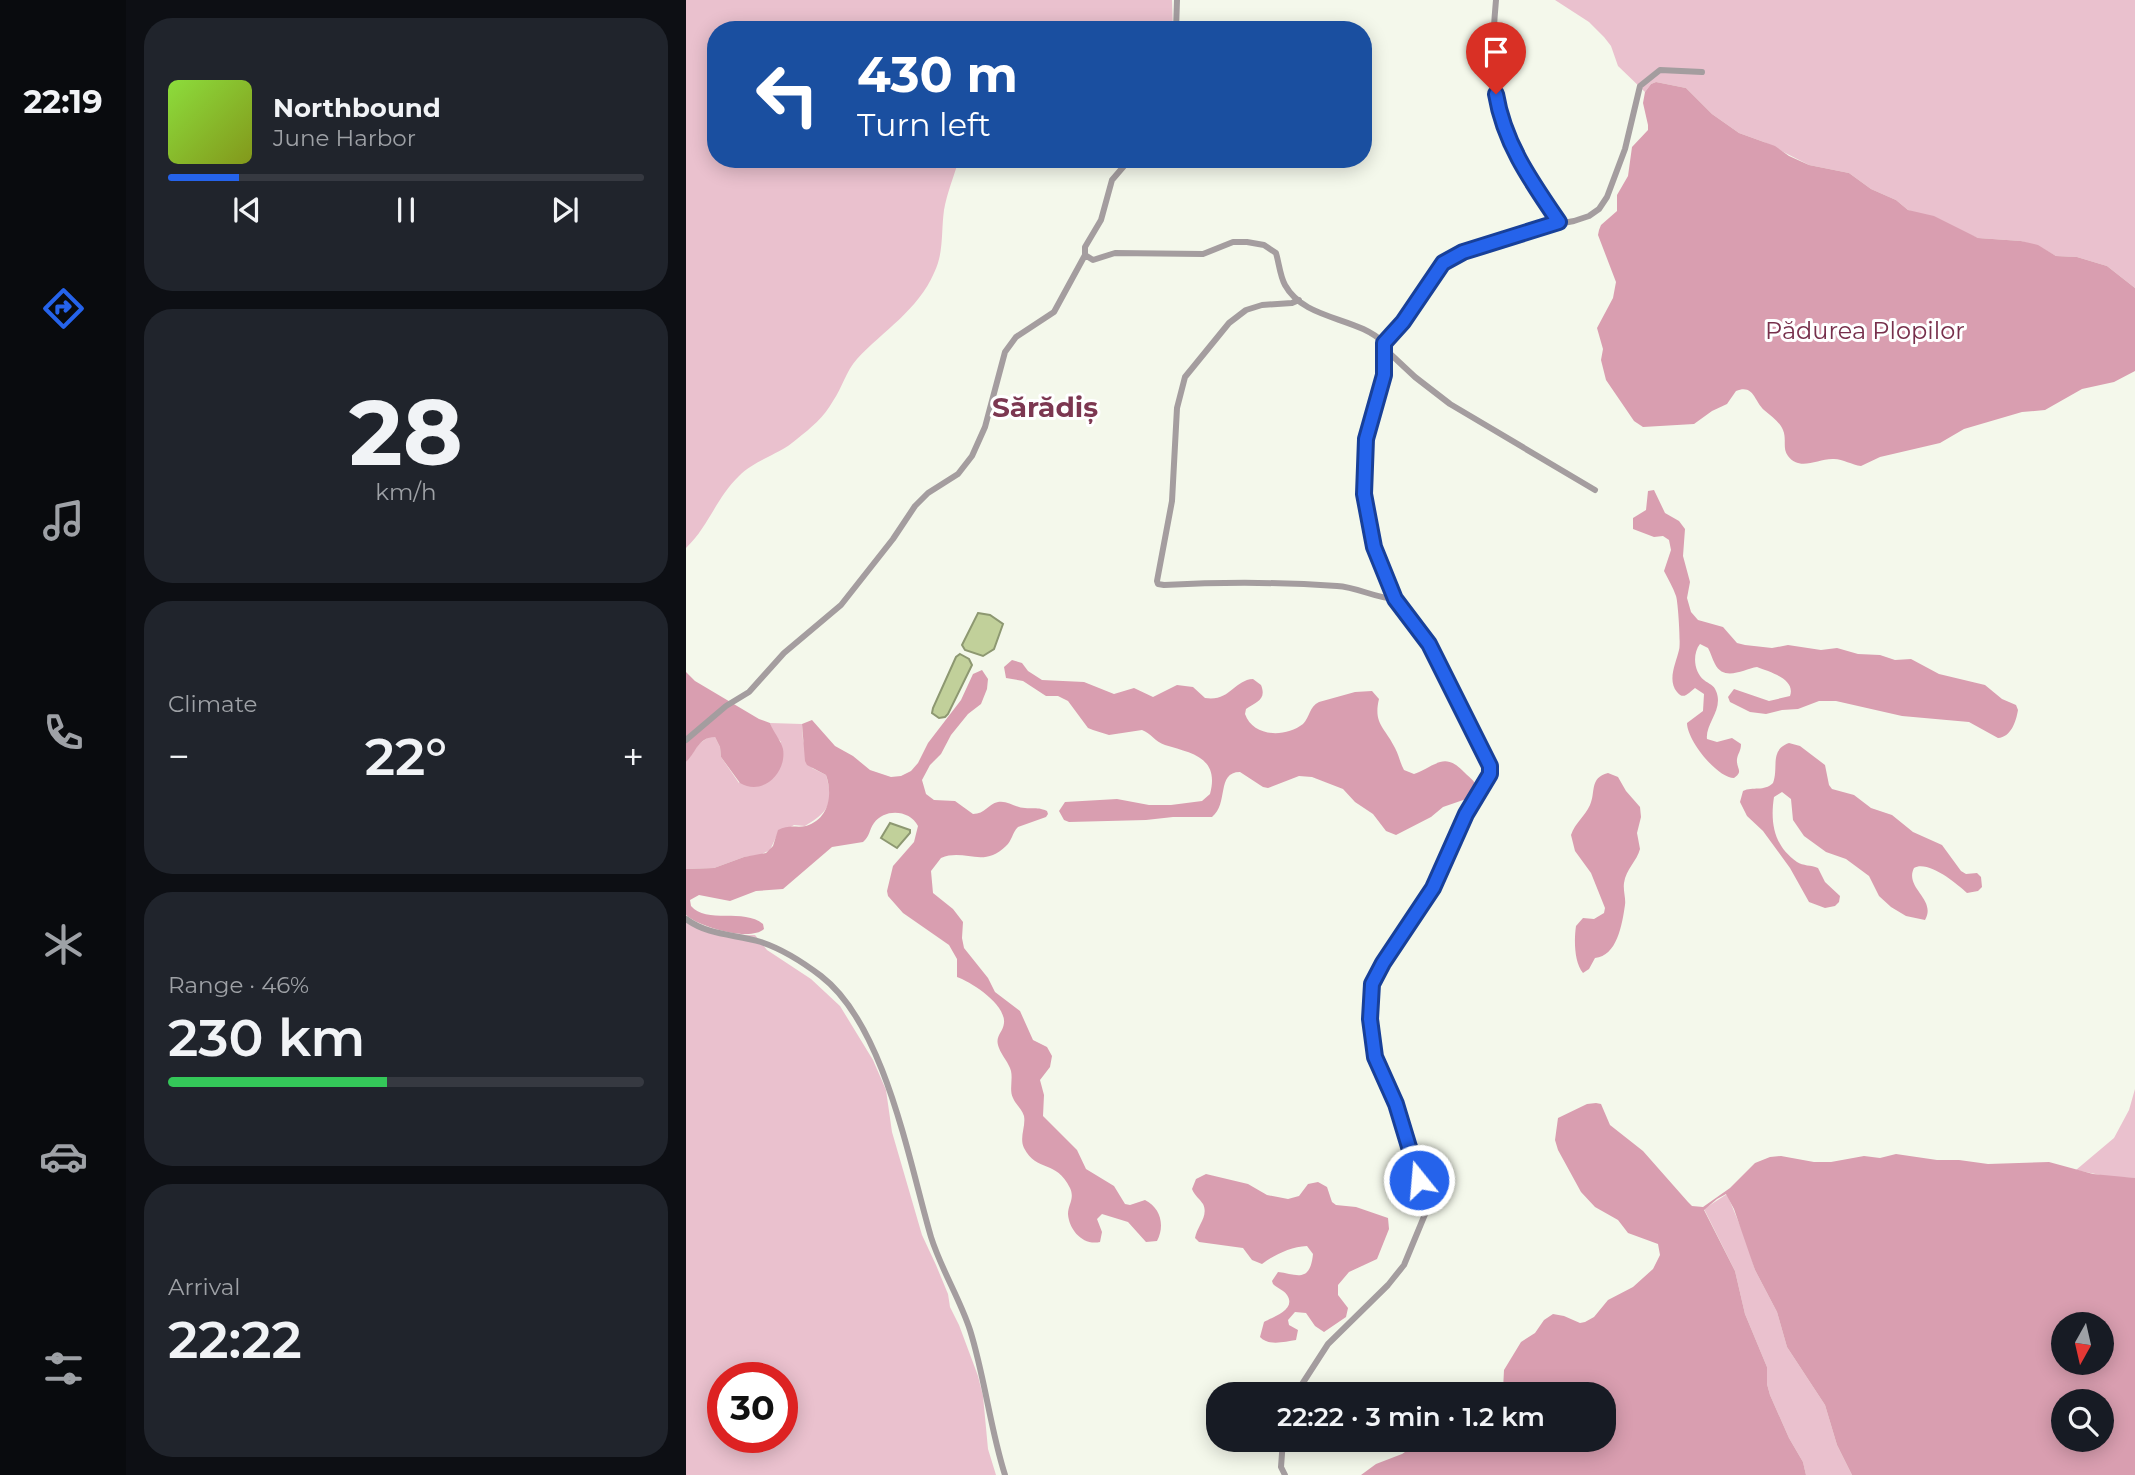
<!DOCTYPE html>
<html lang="en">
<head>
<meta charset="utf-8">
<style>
	:root { --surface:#171b24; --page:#20242c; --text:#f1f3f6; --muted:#9ea1a6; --line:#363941; --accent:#2563eb }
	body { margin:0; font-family:Montserrat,sans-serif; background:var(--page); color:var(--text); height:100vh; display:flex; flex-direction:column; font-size:26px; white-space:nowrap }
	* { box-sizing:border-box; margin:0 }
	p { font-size:23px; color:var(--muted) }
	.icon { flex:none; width:38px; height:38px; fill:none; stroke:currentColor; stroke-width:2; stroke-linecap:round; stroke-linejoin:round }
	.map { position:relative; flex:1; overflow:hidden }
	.drawer { display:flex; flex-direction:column; gap:18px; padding:18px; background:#0d0f14; width:560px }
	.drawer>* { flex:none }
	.banner { position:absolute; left:21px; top:21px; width:665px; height:147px; border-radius:28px; box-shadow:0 4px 18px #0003; background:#1a4fa0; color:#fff; overflow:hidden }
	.needle { width:46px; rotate:188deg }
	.controls { position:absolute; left:1365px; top:1312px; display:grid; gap:14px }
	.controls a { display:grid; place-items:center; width:63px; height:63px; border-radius:50%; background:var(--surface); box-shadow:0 4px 18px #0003; font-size:35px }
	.speed { position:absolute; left:21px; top:1362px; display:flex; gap:14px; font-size:35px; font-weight:700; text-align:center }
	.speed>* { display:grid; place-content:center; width:91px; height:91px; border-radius:50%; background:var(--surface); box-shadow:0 4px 18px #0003; line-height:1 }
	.speed .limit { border:10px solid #d22; background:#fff; color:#111 }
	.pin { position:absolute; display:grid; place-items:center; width:60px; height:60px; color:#fff; margin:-72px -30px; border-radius:50% 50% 50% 0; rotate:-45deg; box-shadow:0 0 7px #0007 }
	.pin .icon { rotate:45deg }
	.me { position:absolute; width:77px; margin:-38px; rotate:343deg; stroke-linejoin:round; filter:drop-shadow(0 0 5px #0008) }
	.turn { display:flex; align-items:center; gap:24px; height:147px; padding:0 35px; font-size:32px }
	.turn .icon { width:91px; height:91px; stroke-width:2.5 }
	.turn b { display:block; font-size:49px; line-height:60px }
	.big { font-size:52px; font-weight:600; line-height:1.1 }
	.drawer .card { flex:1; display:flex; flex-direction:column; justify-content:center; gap:10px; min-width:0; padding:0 24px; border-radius:28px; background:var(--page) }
	.drawer .dial { align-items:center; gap:0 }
	.dial b { font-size:91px; line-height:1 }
	.song { display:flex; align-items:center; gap:21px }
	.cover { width:84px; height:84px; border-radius:10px; background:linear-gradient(135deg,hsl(90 70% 55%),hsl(70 70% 35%)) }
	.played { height:7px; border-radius:4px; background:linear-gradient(90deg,var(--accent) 15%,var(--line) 15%) }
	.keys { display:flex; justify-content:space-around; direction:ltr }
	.heat { display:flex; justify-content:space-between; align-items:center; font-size:38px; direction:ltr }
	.charge { height:10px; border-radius:5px; background:linear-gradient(90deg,#34c759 46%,var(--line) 0) }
	.trip { position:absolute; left:520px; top:1382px; width:410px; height:70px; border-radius:28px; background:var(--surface); box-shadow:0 4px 18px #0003; font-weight:600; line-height:70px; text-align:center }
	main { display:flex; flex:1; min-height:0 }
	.tab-bar { display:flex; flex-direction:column; width:126px; justify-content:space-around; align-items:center; background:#090b0e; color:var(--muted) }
	.tab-bar .icon { width:49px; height:49px }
	.tab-bar .selected { color:var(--accent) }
	.tab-bar b { font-size:32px; color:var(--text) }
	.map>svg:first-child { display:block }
	.green { fill:#eac1ce; fill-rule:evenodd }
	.forest { fill:#d99eb0; fill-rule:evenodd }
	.water { fill:#c1d09a; stroke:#8d9871; stroke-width:2 }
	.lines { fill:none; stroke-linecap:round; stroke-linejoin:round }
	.street { stroke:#a49d9f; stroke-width:6 }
	.route-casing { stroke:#184099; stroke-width:18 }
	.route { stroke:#2563eb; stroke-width:12 }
	.labels { text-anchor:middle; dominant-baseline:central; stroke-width:6; stroke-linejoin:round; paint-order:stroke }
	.park-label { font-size:24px; fill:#77304c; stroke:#fff }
	.quarter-label { font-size:28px; font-weight:bold; fill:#7c3751; stroke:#fff }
</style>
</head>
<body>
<main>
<nav class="tab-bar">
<b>22:19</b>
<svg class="icon selected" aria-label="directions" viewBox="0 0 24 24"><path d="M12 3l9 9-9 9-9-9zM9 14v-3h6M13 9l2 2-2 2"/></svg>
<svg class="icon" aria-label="music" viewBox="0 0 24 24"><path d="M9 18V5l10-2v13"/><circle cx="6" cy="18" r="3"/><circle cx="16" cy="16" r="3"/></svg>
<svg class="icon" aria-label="phone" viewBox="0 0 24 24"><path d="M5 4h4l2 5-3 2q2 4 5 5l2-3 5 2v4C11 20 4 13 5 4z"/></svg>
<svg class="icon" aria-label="climate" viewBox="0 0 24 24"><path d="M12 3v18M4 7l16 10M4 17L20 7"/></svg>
<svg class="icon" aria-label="car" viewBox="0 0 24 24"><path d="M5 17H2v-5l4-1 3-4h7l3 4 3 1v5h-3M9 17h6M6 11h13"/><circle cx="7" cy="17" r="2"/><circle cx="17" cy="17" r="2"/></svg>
<svg class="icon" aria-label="filters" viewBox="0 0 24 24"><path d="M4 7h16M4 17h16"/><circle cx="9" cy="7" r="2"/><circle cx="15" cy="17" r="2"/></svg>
</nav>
<section class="drawer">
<div class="card">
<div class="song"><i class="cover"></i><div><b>Northbound</b><p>June Harbor</p></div></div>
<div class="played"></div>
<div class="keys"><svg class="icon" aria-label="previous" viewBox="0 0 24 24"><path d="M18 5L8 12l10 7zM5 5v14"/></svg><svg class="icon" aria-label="pause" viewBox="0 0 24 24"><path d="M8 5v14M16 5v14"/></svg><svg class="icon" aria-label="next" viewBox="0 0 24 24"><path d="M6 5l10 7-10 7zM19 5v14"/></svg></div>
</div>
<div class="card dial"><b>28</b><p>km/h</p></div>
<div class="card"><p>Climate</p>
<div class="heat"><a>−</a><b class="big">22°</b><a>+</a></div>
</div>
<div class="card"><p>Range · 46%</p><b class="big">230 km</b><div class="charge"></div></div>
<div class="card"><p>Arrival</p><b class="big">22:22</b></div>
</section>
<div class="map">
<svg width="1449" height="1475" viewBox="0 0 1449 1475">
	<rect width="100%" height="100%" fill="#f4f8eb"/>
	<path class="green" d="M0 0H486L487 30H30V159H273C268 176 261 193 258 210 255 232 258 253 248 273 232 310 197 331 171 359 160 371 156 388 147 401 138 417 125 428 111 439 93 455 70 459 53 476 30 498 23 526 0 548Z
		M869 0H1449V288L1421 266 1391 257 1370 256 1356 248 1335 241 1292 238 1222 210 1210 200 1185 189 1163 173 1123 165 1078 142 1053 133 1026 114 1000 88 970 82 965 84 959 92 932 66 925 46 918 37 903 22Z
		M84 723 116 724 117 740 126 768 140 775C148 803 143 812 119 826L108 825 91 835 84 850 74 855 58 857 28 868 0 869V762L14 743 23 737H29L34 747 35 757 53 783 95 742 87 733Z
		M0 916C11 927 52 936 69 935L81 950 125 979 154 1006 187 1060 200 1090 206 1132 236 1235 250 1265 262 1294 264 1307 273 1325 292 1376 297 1396 302 1449 310 1475H0ZM37 1377H96V1437H37Z
		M1449 1089V1178L1424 1177 1390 1170 1428 1138 1443 1110Z
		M1041 1194 1060 1240 1069 1270 1091 1312 1101 1347 1139 1405 1151 1445 1166 1475H1120L1117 1462 1103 1438 1084 1395 1081 1384V1367L1059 1314 1049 1271 1018 1209Z"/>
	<path class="forest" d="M970 82 1000 88 1026 114 1053 133 1089 146 1103 156 1123 165 1163 173 1185 189 1210 200 1222 210 1248 216 1292 238 1335 241 1352 245 1370 256 1391 257 1421 266 1449 288V371L1428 382 1396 389 1359 410 1336 412 1278 429 1254 443 1194 457 1175 466C1166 465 1157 459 1148 459 1132 458 1114 472 1102 456 1096 448 1101 439 1097 430 1093 421 1085 416 1078 410 1068 401 1068 384 1050 391L1041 404 1026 411 1008 424 957 427 948 421 920 380 915 360 917 349 911 328 927 298 930 282 912 235 913 230 915 225 931 211V195L942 176 946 147 962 130V125L957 103 959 92 965 84Z
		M968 490 979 513 993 521 999 529 997 556 1004 582 1001 598 1005 612 1012 620 1037 627 1051 643 1059 645 1086 648 1102 645 1135 650 1151 648 1172 654 1194 655 1209 660 1225 659 1253 674 1299 685 1316 699 1330 705 1332 710C1330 722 1325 737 1312 738L1283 722 1216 716 1150 701H1133L1112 709 1096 710 1080 714 1064 712 1044 702 1042 697 1048 689 1083 701 1104 696C1110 679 1084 672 1071 667 1058 669 1038 682 1029 664 1026 659 1025 653 1022 648L1014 644C1006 654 1008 672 1018 680 1023 684 1028 685 1030 691 1038 709 1019 724 1021 739L1031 742 1046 738 1055 744C1055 751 1052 753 1051 759 1050 769 1058 771 1048 778 1031 778 1001 740 1001 723L1017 711 1018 694 1009 688C1003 692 998 701 991 692 981 680 990 663 993 650 995 645 992 601 990 596 987 587 982 579 978 571L985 550 983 540 977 536 968 537 947 529V518L960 510 962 491Z
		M326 660 336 663 342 671 356 680 398 682 428 694 448 688 467 697 491 685 507 687 519 698C544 702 548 680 567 679L575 685C581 700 570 702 560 709L559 714C567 737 599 738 617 724 624 717 623 707 633 702L669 692 686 691 693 699C687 724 699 727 709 748 713 755 714 763 718 770L728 774C750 766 758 751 778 772 785 779 790 781 791 790L783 798 757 807 745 817 710 835 700 831 687 814 669 802 657 789 626 777 613 776 582 788 577 787 554 772C530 772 543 804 526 817H487L460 820 383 822 378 820 373 811 379 802 431 799 463 805H485L516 801 524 794C534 757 505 753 479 745 469 742 465 733 456 730L423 735 407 730 402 728 382 701 372 696H360L337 681 320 678 318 667Z
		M296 670 302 679 301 689 295 704 282 714 265 735 255 754 244 765 236 780 240 794 248 800 269 801 287 814C299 814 302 804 312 802 321 800 330 808 339 808 348 809 352 807 361 811L362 814 360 817 332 827C326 833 326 841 320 846 297 869 279 848 255 858L245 871 247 893 267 909 277 922 276 938 278 948 302 978 309 992 334 1011 347 1040 361 1047 366 1056 364 1067 354 1080 358 1095 357 1116 391 1150 400 1169 428 1186 439 1204 444 1205 459 1200C475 1208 479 1226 471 1241L460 1242 442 1222 416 1214 411 1219 416 1232 414 1242C397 1246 383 1230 382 1214 382 1204 389 1199 384 1188 370 1159 351 1173 338 1148 333 1137 340 1127 338 1116 336 1109 330 1105 327 1098 323 1090 327 1080 325 1071 323 1063 316 1056 313 1048 308 1036 317 1033 318 1023 320 1004 285 982 271 977V959L263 945 217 913 202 896 201 891 207 866 228 842 232 826C224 810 199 808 188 823 183 830 184 836 177 842L146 847 97 889 70 891 44 901 13 895 4 900 5 906C20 924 58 908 77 924L78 929C64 942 13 927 0 915V869L28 868 58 857 80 853 87 846 92 830C103 824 110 828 120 826 143 819 147 795 140 775L121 765 119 761 116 724 126 720 149 746 167 756 184 770 205 777 215 776 225 771 232 763 242 743 275 700 287 674Z
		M0 672 9 681 73 719 84 723C87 732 95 740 97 749 101 772 77 797 54 783L35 757 34 747 29 737C12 737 10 753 0 762Z
		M1103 743 1114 746 1139 765 1143 785 1146 789 1168 795 1185 808 1206 815 1227 832 1256 845 1275 871 1280 874 1291 873 1295 877 1296 887 1292 891 1281 893C1270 883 1242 860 1228 868 1218 888 1251 899 1239 920L1220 916 1205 907 1193 896 1183 876 1160 859 1140 852 1118 836 1107 820 1105 799 1096 792 1088 797C1084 823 1088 846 1111 862 1117 866 1125 865 1132 868L1139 882 1154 896 1153 902 1149 906 1139 908 1123 902 1104 868 1077 831 1061 816 1054 802 1057 791C1067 786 1078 792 1087 783 1093 768 1083 750 1103 743Z
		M922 773 932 777 940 791 954 807 955 817 951 833 954 849C951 861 940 869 938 883 937 891 940 898 939 905 936 925 931 956 909 958L903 969 897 973C888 962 888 940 890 926L897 918 908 919 918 913 919 908 905 873 889 851 885 835C889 823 899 816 904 805 910 792 903 778 922 773Z
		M910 1103 915 1104 924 1125 957 1151 1002 1202 1006 1206 1017 1207 1044 1188 1069 1163 1084 1157 1095 1156 1128 1162H1145L1178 1156 1194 1158 1210 1154 1251 1160H1273L1302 1164 1363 1162 1407 1174 1449 1178V1475H1166L1151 1445 1139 1405 1101 1347 1091 1312 1069 1270 1048 1209 1040 1194 1031 1199 1018 1210 1049 1271 1059 1314 1081 1367V1384L1084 1395 1103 1438 1117 1462 1120 1475H675L690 1464 716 1454 737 1440H917V1395H815L817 1390 818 1370 835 1342 849 1333 858 1320 867 1314 878 1316 894 1323 899 1322 908 1317 922 1300 947 1287 967 1269 974 1255 972 1244 942 1233 932 1220 909 1207 895 1192 872 1150 869 1140 872 1118 901 1104ZM1377 1325H1416V1363H1377ZM1377 1402H1416V1440H1377Z
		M520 1174 562 1184 581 1195 602 1199 613 1196 622 1184 632 1182 641 1187 646 1202 650 1205 670 1207 702 1218 703 1229 691 1259 663 1272 652 1285V1295L662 1308 660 1317 638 1332 629 1326 620 1313 609 1312 602 1320 603 1325 612 1330 610 1340C598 1342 582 1346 574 1337L578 1322C586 1317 611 1310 601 1295 598 1290 591 1288 587 1284L586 1281 592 1272C610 1274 624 1284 627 1254L621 1246C604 1247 588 1255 576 1264L566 1260 557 1248 513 1242 509 1238C511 1226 523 1216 517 1204 513 1198 509 1196 506 1189L510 1179Z"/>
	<path class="water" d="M292 613 304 615 317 624 308 649 297 656 279 650 276 645Z
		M274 654 283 659 286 665 262 714 259 717 253 718 246 713 247 708 270 657Z
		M204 823 224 830V833L211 848 195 838Z"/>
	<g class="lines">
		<path class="street" d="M810 0C806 45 803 90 820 134 832 166 854 194 873 222
			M490 30 491 0
			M399 255 407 260 429 253 517 254 547 242H561L578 245 590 253C593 263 594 276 599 285 619 321 671 316 698 343V375L680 439 678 493 688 547 709 599 743 644 804 766V774L780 814 747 888 697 963 686 984 684 1019 689 1057 710 1104 733 1180 742 1196V1207L718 1265 702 1285 642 1344 609 1395
			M613 300 606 303 576 305 560 310 543 323 499 377 491 408 486 501 471 581 472 584 478 585C536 582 594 582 651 586 671 587 689 598 709 599
			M698 343 717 322 757 263 777 252 850 228 888 221 903 216 913 209 921 197 939 149 954 86 974 70 1016 72
			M698 348 729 377 764 404 909 490
			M0 740 40 706 63 692 98 653 155 605 207 539 229 506 242 493 272 474 286 456 299 427 319 352 330 337 368 312 399 255V247L415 220 426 180 444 159
			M0 919C23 936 49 934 75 942 96 949 118 963 135 976 199 1025 223 1162 245 1237 255 1269 274 1299 284 1330 299 1378 304 1428 319 1475
			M597 1440 595 1467 599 1475"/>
	</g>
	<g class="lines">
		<g class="route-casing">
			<path id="route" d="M733 1180 710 1104 689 1057 684 1019 686 984 697 963 747 888 780 814 804 774V766L743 644 709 599 688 547 678 494 680 439 698 375V343L717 322 757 263 777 252 873 222C845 181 818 143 810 94"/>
		</g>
		<use href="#route" class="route"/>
	</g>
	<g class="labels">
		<g class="park-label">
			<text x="1179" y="330">Pădurea Plopilor</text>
		</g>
		<g class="quarter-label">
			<text x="359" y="407">Sărădiș</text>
		</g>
	</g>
</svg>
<div class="controls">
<a><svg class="needle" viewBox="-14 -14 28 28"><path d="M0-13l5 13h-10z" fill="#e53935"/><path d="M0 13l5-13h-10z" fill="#9ea1a6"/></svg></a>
<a><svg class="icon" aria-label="search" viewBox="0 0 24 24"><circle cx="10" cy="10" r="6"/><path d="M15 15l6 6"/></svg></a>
</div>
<div class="speed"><div class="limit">30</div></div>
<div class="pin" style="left:810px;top:94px;background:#d93025"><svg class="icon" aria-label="arrive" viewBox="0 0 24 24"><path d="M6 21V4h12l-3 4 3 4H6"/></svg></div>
<svg class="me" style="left:733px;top:1180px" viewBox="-20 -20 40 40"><circle r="17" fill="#2563eb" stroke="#fff" stroke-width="3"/><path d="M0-11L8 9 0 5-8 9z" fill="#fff"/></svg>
<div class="trip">22:22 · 3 min · 1.2 km</div>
<div class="banner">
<div class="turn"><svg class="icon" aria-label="left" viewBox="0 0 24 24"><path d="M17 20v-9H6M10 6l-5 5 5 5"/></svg><div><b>430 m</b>Turn left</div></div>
</div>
</div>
</main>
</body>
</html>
